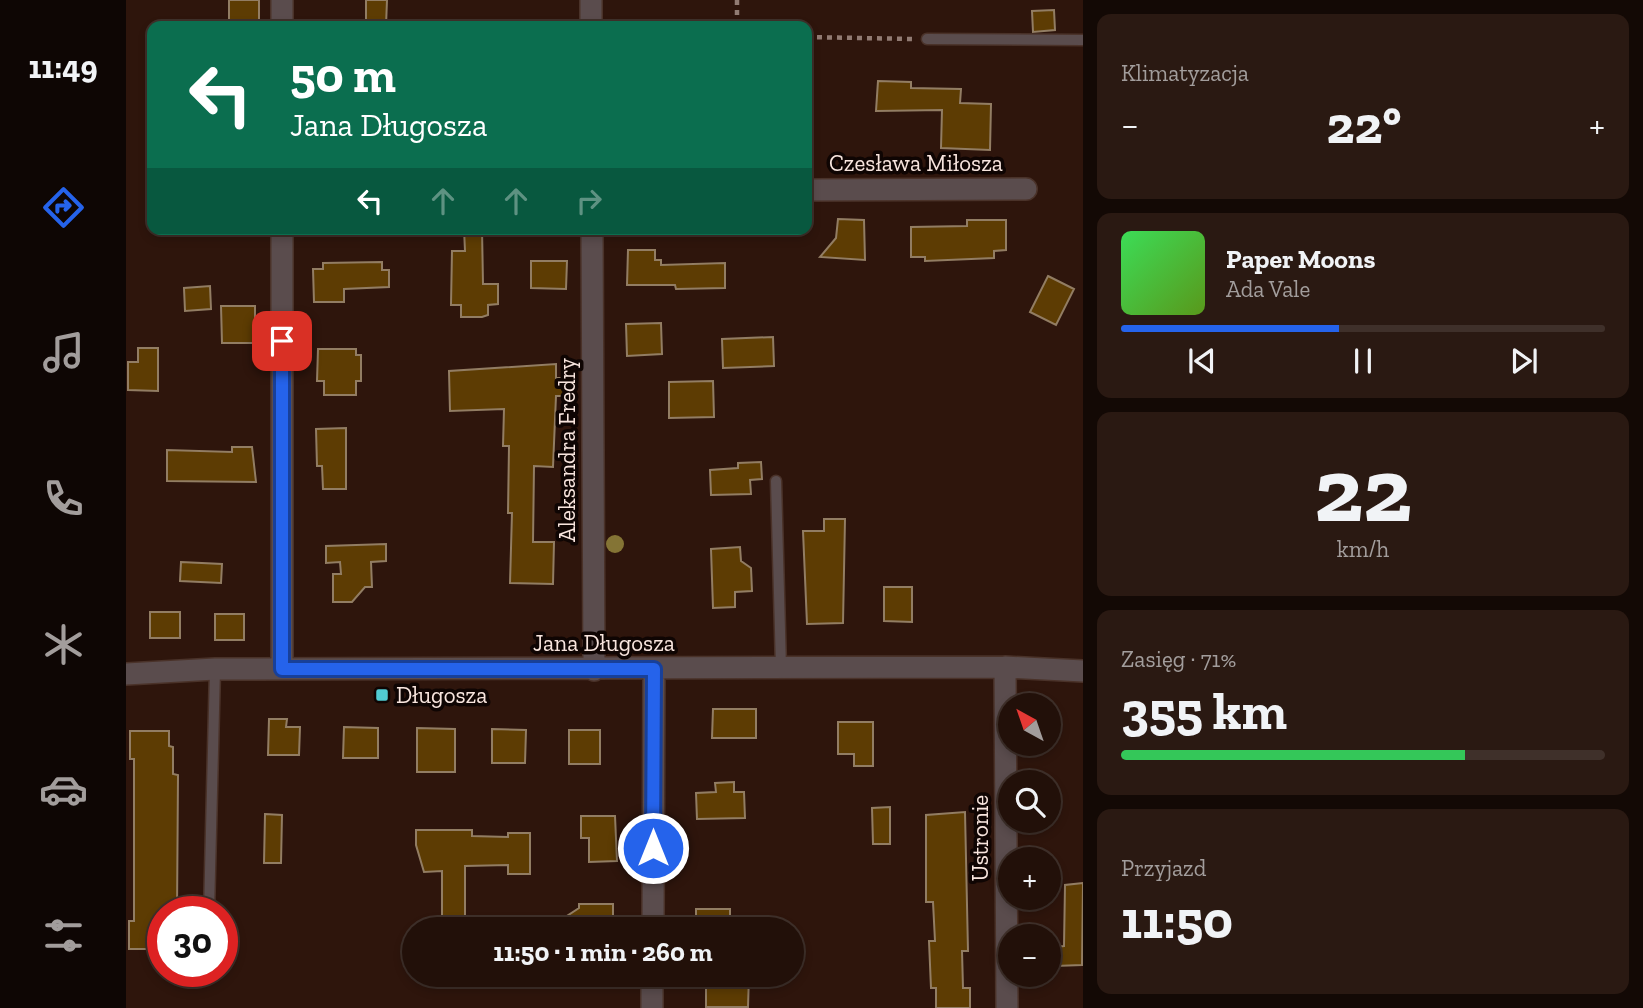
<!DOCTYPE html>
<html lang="pl">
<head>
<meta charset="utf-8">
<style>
	:root { --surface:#221009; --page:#2a1912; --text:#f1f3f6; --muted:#a29d9c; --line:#3f302a; --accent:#2563eb }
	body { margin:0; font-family:"Zilla Slab",serif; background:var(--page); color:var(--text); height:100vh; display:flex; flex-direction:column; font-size:26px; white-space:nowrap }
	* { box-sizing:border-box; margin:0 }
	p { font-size:23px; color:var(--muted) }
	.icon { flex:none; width:38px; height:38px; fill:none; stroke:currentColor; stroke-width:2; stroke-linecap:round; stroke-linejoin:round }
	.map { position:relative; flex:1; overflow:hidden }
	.panel { display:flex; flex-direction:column; gap:14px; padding:14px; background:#130905; width:560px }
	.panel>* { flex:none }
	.top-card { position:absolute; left:21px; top:21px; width:665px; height:214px; border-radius:14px; box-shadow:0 4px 10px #0003,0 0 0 2px var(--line); background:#0b6e4f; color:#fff; overflow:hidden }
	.needle { width:46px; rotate:320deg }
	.fabs { position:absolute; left:872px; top:693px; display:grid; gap:14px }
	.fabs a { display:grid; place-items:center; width:63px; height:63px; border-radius:50%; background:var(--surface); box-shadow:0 4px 10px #0003,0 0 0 2px var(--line); font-size:35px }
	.speed { position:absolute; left:21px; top:896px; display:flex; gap:14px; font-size:35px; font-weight:700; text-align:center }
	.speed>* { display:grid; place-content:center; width:91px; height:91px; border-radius:50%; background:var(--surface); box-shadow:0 4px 10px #0003,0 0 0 2px var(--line); line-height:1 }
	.speed .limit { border:10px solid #d22; background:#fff; color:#111 }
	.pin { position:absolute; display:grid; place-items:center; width:60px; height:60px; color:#fff; margin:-30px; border-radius:14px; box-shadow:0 4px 10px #0006 }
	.me { position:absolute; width:77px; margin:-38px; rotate:0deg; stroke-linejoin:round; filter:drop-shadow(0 0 5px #0008) }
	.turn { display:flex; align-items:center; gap:24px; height:147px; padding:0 28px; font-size:32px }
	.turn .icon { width:91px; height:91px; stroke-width:2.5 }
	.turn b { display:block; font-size:49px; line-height:60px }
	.lanes { display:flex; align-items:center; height:66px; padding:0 28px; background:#0003; justify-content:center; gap:35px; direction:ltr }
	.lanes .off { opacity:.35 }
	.big { font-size:52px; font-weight:700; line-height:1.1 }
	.panel .tile { flex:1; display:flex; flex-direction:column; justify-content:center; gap:10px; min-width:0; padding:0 24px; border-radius:14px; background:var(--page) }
	.panel .dial { align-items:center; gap:0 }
	.dial b { font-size:91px; line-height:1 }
	.song { display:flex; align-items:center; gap:21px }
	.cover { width:84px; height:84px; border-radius:10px; background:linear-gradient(135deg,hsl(130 70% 55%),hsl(90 70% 35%)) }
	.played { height:7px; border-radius:4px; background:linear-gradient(90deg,var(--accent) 45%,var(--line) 45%) }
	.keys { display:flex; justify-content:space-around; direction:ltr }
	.heat { display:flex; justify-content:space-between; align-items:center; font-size:38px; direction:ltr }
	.charge { height:10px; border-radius:5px; background:linear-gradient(90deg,#34c759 71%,var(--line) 0) }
	.trip { position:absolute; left:276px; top:917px; width:402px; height:70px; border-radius:35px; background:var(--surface); box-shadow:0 4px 10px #0003,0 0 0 2px var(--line); font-weight:700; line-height:70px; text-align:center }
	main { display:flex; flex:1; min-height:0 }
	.dock { display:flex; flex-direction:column; width:126px; justify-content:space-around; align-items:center; background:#0e0604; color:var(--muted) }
	.dock .icon { width:49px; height:49px }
	.dock .active { color:var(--accent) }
	.dock b { font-size:32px; color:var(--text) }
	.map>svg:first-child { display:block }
	.building { fill:#5d3c03; stroke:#927d63; stroke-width:2 }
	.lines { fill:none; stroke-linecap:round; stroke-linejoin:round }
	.service-casing { stroke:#4a3229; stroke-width:13 }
	.minor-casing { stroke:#4a3229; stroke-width:24 }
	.path { stroke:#917b73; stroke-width:4.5; stroke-dasharray:5 5; stroke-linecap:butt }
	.service { stroke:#5a4c4d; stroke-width:10 }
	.minor { stroke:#5a4c4d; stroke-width:21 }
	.tree { fill:#847435 }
	.route-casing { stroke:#184099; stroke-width:18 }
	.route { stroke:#2563eb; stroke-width:12 }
	.poi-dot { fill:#51ccd3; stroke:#0f0503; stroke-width:2.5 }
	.labels { text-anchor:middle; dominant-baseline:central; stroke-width:7; stroke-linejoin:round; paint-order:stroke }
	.street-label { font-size:23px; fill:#f8e5de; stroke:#0f0503 }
	.poi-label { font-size:23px; fill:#f8e5de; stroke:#0f0503; text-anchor:start }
</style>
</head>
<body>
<main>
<nav class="dock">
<b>11:49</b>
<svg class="icon active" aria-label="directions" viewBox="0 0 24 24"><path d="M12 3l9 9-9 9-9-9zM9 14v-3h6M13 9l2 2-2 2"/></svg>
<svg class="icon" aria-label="music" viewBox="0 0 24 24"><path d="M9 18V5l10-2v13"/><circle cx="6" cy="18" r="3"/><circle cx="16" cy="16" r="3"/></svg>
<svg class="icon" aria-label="phone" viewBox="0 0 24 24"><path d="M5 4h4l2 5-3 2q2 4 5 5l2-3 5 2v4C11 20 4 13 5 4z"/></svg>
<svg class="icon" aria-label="climate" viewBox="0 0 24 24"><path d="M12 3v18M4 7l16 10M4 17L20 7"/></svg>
<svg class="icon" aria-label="car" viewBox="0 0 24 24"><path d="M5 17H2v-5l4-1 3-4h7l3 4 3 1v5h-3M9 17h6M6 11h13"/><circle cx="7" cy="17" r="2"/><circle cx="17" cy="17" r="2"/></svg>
<svg class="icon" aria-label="filters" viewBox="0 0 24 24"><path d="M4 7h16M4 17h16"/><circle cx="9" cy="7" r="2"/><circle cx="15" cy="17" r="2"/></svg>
</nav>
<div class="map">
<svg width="957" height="1008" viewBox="0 0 957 1008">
	<rect width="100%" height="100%" fill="#2e150c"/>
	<path class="building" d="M103 0H133V22H103Z
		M240 0H261L260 26H240Z
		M928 10 929 30 907 32 906 11Z
		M752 81 785 82V88L835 89 834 103 865 104 864 150 815 148 816 110 750 111Z
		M712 219 738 220 739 260 694 257 710 238Z
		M841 220H880V250L868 251V258L799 261V257H785V227L841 226Z
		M338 229H356L357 284H372V304L362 305V315L356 317H335V305H325L326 251H339Z
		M502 250H529V260H535V265L599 263V288L550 289 549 285H501Z
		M405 261H441L440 289 405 288Z
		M256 262V270H263V287L218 289V302H188L187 269H197V263Z
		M922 276 948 289 930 325 904 312Z
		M84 286 85 309 59 311 58 288Z
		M95 306H129V343H96Z
		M535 323 536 354 501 356 500 324Z
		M647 337 648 366 597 368 596 339Z
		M12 348H32V391L2 390V362H12Z
		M192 349H230V355H235V381H230V395H198V381H191Z
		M430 364V378H442L443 396H430L427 467 408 466 407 542H428L427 584 384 583 386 513H382L383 446H377L378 409 324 411 323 371Z
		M587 381 588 417 543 418V382Z
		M220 428V489H197L196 466H191L190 429Z
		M106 447H126L130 482 41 481V450L106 452Z
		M635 462 636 479 624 480 625 494 585 495 584 470 612 468V463Z
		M698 519H719L717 623 681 624 677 531H698Z
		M260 544V561L245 562 246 587H239L226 602H207V574H215L214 562 200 563V546Z
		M614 547 615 561 625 568 626 591 609 592V607L587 608 585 549Z
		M55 562 96 564 95 583 54 581Z
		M758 587H786V622L758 621Z
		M24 612H54V638H24Z
		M89 614H118V640H89Z
		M587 709H630V738H586Z
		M143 719H161L160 727H174L173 755H142Z
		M712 722H747V766H728V754H712Z
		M218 727 252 728V758H217Z
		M291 728 329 729V772H291Z
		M366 729 400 730 399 763H366Z
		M443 730H474V764H443Z
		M4 731H43V746L47 747V774L52 775 51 912H37V949H3V921H8V759H4Z
		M608 782V792H618L619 818 571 819 570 793 590 792 589 783Z
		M764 807V844H747L746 808Z
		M839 812 842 951H836L837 988H844V1008H810V988H805L803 941H809L807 902H800V815Z
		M139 814 156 815 155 863H138Z
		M455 816H489L491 861 463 862V838H455Z
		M290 830H346V836L382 837V833H404V874H382V865L339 866V929H316V871L298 872 290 845Z
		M957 883 956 965 929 966 928 947 938 946 939 885Z
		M453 904H487V929H454L453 922 441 916 453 908Z
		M570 909H604V929H570Z
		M623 975 622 1007H580V976Z"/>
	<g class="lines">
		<g class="service-casing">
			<path id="service" d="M801 39 957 40
				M650 481 655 668
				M83 912 89 669
				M81 978 82 971"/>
		</g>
		<g class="minor-casing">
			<path id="minor" d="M156 26V0
				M465 26V0
				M681 190 900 189
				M466 229 468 670
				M879 667 881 1008
				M156 669V229
				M0 674 89 669 879 667 957 671
				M527 929 528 669
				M332 975H350
				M526 1008V975"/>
		</g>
		<path class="path" d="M611 0V26
			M681 37 786 39"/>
		<use href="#service" class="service"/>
		<use href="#minor" class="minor"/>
	</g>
	<circle class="tree" cx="489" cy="544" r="9"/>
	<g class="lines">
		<g class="route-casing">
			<path id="route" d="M156 341V669H528L527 848"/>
		</g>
		<use href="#route" class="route"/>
	</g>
	<rect class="poi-dot" x="249" y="688" width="14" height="14" rx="3.5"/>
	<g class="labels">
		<g class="street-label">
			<text x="790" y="163">Czesława Miłosza</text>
			<text transform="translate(441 450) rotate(-90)">Aleksandra Fredry</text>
			<text x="478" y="643">Jana Długosza</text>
			<text transform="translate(854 838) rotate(-90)">Ustronie</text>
		</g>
		<g class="poi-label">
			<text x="270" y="695">Długosza</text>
		</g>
	</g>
</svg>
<div class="fabs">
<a><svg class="needle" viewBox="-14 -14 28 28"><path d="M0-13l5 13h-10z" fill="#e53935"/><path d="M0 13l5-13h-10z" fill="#a29d9c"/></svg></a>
<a><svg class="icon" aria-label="search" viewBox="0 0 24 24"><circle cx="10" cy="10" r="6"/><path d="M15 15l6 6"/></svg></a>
<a>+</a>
<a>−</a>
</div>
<div class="speed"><div class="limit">30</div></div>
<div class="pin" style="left:156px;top:341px;background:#d93025"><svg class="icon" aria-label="arrive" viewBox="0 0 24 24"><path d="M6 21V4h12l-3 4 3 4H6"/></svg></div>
<svg class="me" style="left:527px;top:848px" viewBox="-20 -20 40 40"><circle r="17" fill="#2563eb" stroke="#fff" stroke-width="3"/><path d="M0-11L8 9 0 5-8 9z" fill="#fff"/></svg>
<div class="trip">11:50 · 1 min · 260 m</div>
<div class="top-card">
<div class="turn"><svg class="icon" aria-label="left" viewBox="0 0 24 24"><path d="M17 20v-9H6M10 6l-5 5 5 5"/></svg><div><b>50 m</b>Jana Długosza</div></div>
<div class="lanes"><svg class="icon" aria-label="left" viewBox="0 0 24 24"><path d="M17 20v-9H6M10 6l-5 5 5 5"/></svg><svg class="icon off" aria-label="ahead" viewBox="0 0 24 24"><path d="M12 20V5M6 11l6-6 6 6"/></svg><svg class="icon off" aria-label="ahead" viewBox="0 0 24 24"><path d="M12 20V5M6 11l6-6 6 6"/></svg><svg class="icon off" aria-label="right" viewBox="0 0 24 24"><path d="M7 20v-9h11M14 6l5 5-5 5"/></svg></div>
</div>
</div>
<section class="panel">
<div class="tile"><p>Klimatyzacja</p>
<div class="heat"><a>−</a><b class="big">22°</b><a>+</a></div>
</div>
<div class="tile">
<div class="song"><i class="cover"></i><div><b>Paper Moons</b><p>Ada Vale</p></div></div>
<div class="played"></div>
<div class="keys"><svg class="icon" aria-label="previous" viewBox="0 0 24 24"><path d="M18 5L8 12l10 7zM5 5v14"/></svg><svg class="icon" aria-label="pause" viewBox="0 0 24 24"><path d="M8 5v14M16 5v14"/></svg><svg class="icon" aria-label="next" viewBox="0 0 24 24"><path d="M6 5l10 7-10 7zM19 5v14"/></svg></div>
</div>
<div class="tile dial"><b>22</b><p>km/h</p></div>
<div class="tile"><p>Zasięg · 71%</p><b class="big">355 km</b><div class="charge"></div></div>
<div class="tile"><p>Przyjazd</p><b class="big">11:50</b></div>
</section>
</main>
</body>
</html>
